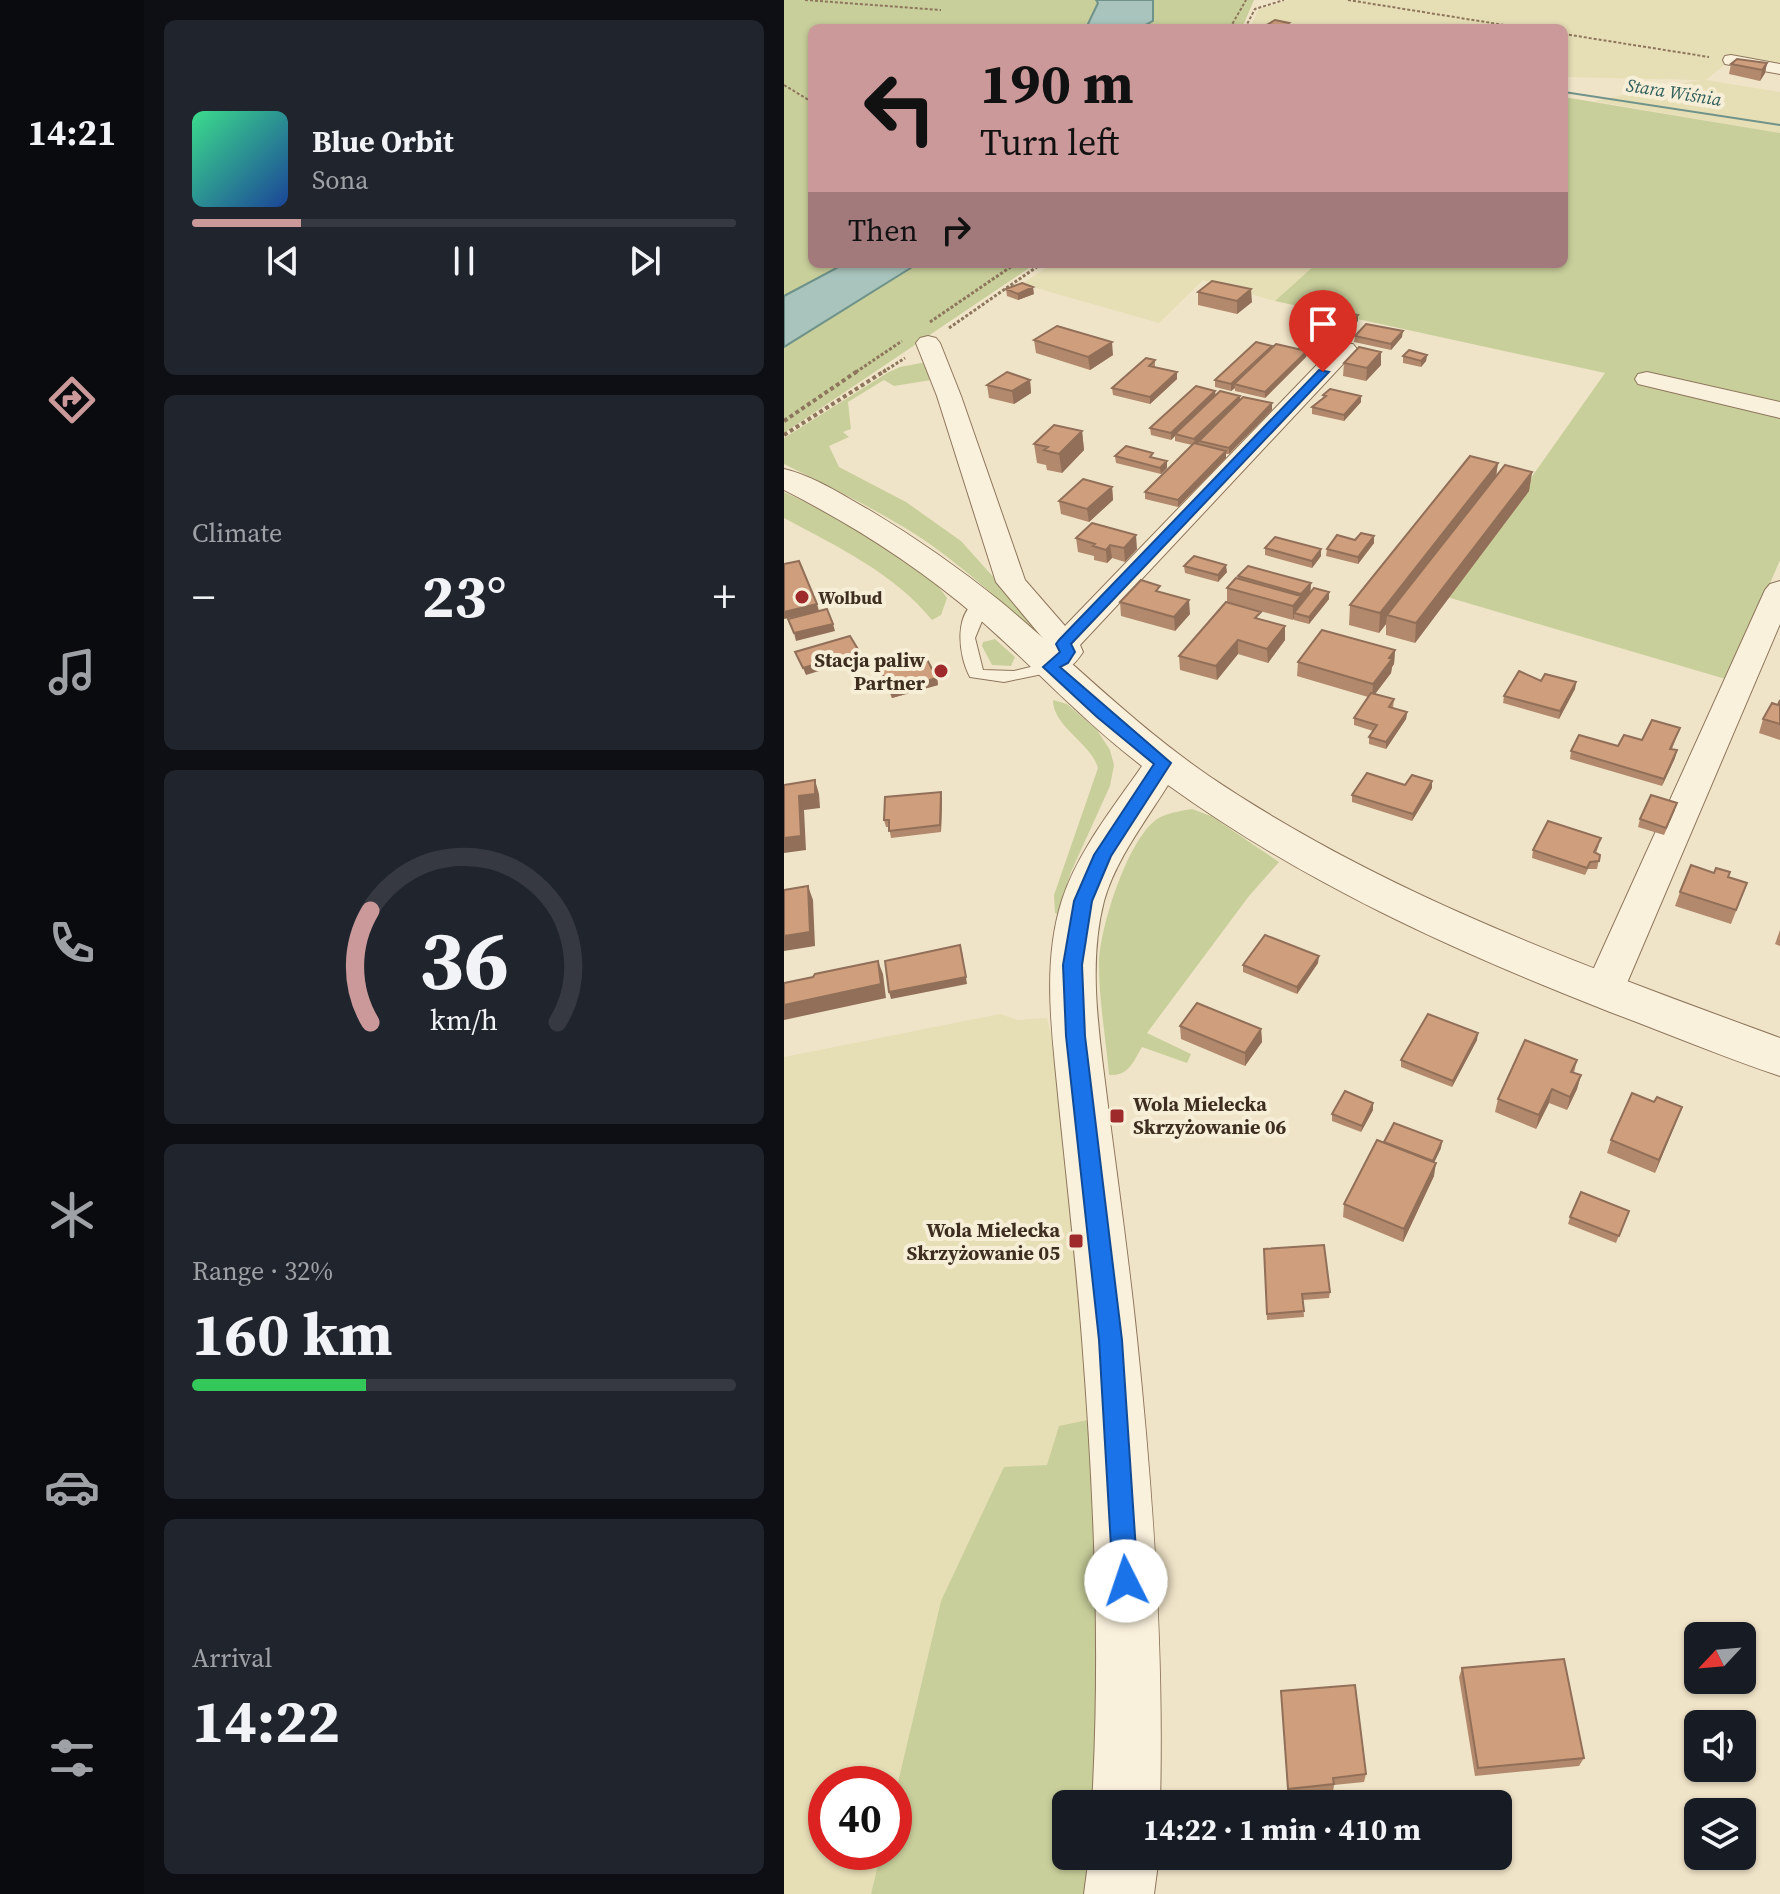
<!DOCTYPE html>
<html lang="en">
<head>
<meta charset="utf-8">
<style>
	:root { --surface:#171b24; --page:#20242c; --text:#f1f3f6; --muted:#9ea1a6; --line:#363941; --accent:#cc999b }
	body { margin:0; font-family:"Source Serif 4",serif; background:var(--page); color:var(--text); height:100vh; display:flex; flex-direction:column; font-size:30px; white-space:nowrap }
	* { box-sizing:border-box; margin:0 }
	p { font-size:26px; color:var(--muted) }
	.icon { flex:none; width:44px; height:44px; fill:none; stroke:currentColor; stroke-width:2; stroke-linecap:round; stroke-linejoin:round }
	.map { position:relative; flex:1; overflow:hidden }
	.drawer { display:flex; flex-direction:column; gap:20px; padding:20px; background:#0d0f14; width:640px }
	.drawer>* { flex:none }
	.top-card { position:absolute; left:24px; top:24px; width:760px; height:244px; border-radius:12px; box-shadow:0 2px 6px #0004; background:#cc999b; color:#111; overflow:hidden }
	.needle { width:52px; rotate:244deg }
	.tools { position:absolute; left:900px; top:1622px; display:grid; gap:16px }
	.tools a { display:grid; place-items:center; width:72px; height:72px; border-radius:12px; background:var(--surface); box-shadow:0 2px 6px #0004; font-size:40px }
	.speed { position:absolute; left:24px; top:1766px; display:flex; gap:16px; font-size:40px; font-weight:700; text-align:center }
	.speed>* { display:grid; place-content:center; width:104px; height:104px; border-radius:50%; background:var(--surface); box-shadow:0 2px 6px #0004; line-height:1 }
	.speed .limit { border:12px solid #d22; background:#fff; color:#111 }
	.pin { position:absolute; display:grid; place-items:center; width:68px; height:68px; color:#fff; margin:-82px -34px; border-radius:50% 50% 50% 0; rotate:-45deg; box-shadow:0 0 8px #0007 }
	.pin .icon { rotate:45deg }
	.me { position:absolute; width:88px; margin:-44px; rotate:356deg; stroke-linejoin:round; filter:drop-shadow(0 0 6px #0008) }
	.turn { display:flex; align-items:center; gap:28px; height:168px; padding:0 40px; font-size:36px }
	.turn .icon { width:104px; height:104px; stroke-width:2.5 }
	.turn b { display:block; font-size:56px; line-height:68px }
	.then { display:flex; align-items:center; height:76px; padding:0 40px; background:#0003; gap:16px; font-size:30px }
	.big { font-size:60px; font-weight:700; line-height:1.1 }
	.drawer .widget { flex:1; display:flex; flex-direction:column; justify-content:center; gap:12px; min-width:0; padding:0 28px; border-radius:12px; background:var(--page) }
	.drawer .dial { align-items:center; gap:0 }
	.dial svg { height:208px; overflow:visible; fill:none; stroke:var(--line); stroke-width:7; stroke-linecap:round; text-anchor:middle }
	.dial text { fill:var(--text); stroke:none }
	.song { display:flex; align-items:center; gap:24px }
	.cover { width:96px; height:96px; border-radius:12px; background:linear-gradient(135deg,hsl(150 70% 55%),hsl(220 70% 35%)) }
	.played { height:8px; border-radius:4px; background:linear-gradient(90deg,var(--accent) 20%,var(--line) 20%) }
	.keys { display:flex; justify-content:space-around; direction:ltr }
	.heat { display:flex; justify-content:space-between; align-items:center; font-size:44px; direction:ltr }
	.charge { height:12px; border-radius:6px; background:linear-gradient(90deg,#34c759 32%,var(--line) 0) }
	.trip { position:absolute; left:268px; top:1790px; width:460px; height:80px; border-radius:12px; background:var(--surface); box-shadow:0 2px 6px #0004; font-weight:700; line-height:80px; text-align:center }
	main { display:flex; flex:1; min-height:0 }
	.menu { display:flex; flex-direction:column; width:144px; justify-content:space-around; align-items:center; background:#090b0e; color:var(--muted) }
	.menu .icon { width:56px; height:56px }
	.menu .on { color:var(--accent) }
	.menu b { font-size:36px; color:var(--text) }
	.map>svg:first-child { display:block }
	.farmland { fill:#e6deb5 }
	.green { fill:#c9cf9b }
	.water { fill:#a9c4bc; stroke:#6f938a; stroke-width:2 }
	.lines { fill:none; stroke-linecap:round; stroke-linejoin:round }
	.stream { fill:#6f938a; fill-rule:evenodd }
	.service-casing { stroke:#8d765c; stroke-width:2 }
	.minor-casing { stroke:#8d765c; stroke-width:2 }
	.tertiary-casing { stroke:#8d765c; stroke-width:2 }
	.path-far2 { stroke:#8d765c; stroke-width:2; stroke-dasharray:3 2; stroke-linecap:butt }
	.path-far1 { stroke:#8d765c; stroke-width:3; stroke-dasharray:3 2; stroke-linecap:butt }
	.path { stroke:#8d765c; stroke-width:4; stroke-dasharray:4 3; stroke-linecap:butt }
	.service { fill:#faf1dc; fill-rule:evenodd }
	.minor { fill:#faf1dc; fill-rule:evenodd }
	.tertiary { fill:#faf1dc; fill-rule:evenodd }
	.wall { fill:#b2896c }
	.shaded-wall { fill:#916f58 }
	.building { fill:#cf9f7d; stroke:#916f58; stroke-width:2 }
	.route { fill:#1a73e8; stroke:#114b97; stroke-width:2 }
	.poi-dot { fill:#9e2a2b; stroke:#f7eed8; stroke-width:3 }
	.labels { text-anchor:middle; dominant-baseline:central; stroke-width:8; stroke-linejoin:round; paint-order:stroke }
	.far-water-label { font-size:18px; font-style:italic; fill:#2f5d5a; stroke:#f7eed8 }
	.far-poi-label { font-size:18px; font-weight:bold; fill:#3d2e20; stroke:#f7eed8; text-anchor:start }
	.poi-label { font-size:20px; font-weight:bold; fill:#3d2e20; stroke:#f7eed8; text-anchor:end }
</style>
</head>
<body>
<main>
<nav class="menu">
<b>14:21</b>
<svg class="icon on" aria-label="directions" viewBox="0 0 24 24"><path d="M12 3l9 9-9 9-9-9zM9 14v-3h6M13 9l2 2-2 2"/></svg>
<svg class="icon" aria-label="music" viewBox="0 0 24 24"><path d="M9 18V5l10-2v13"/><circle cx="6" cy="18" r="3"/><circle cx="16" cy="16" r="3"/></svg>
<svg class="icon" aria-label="phone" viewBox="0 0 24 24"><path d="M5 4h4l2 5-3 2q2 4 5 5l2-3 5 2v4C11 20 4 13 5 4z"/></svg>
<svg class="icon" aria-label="climate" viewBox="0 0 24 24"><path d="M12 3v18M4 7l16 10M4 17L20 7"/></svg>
<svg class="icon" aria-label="car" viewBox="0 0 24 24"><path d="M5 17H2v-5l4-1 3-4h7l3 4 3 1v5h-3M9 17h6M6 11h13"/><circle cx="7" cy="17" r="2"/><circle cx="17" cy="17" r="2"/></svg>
<svg class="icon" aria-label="filters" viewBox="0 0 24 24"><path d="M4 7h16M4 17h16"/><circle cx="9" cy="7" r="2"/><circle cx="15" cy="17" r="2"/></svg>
</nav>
<section class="drawer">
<div class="widget">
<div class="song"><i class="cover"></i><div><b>Blue Orbit</b><p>Sona</p></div></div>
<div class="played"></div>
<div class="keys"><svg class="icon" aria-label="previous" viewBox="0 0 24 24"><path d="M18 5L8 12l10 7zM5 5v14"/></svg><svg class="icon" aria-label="pause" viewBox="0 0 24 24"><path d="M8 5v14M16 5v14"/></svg><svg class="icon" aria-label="next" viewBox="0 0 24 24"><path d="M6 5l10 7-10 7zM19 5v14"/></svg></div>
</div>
<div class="widget"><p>Climate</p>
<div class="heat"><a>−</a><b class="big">23°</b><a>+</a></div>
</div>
<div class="widget dial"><svg viewBox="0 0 100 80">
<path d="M14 69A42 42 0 1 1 86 69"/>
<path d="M14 69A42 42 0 0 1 14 26" stroke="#cc999b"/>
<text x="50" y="56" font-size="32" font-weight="700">36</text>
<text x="50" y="72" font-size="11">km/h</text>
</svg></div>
<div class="widget"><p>Range · 32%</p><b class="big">160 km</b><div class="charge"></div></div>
<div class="widget"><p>Arrival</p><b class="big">14:22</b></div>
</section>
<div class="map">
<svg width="996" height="1894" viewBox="0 0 996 1894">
	<rect width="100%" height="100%" fill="#f0e4c8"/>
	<path class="farmland" d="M504 0H996V68L944 62 922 80 996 92V133L810 101 916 80 780 77V28H466L474 10Z
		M268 264H532L491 301 419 280 375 323 238 284Z
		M216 1014 233 1020 263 1018 280 1087 313 1418 263 1466 157 1601 110 1799V1784H42V1852H97L87 1894H0V1057Z"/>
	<path class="green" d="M0 0H312L314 3 302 28H28V264H60L0 296Z
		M369 0H470L458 28H356L369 21Z
		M780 97 996 133V560L945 680 663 597 821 373 491 301 532 264H780Z
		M133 264H251L0 433V347Z
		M137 363 144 364 208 555 147 380 110 386 100 380 64 402 67 429 59 432 65 437 45 446 55 467 122 502 177 541 265 639 260 641C219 603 178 565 131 534 89 508 45 486 0 464V438L103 373 116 367Z
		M0 492C46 514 136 556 163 598L157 615 148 620C110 573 52 546 0 518Z
		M211 639 231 657 227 666 208 665 198 646 199 642Z
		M269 700 283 704 313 730 326 750 330 765 326 786 287 872 274 914 271 913 270 895 314 768C307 743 269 727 269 700Z
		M408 809 427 816 495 862 465 896 363 1033 407 1054 403 1063 358 1047C349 1062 345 1076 325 1075 322 1039 315 1001 315 965 315 930 343 840 373 819 382 813 397 811 408 809Z
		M313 1418 319 1804H282V1856H315L308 1894H87L97 1852H110V1799L157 1601 220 1467 263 1465 275 1426Z"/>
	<path class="water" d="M312 0H369V21L356 28H302L314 3Z
		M60 264H133L0 347V296Z"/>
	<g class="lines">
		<path class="stream" d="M780 91 996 124V126L780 93Z"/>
		<g class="service-casing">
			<path id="service" d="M197 599 205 604 191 638 199 670 230 671 267 662 273 663 275 667 273 671 220 682 186 677C174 655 169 610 197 599Z"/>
		</g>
		<g class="minor-casing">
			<path id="minor" d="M947 55 996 64V74L941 64 939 60 941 56Z
				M144 336 152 338 156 343 177 396 241 580 281 626 553 344H569L573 349 296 645 299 652C289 667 282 673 264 669L259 662 268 651 266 647 212 582 153 396 132 343 136 338Z
				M863 372 996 402V418L854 384 851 379 854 374Z
				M996 581V624L840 990 834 1001 820 1005 806 1001 800 990 981 590 986 584Z"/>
		</g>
		<g class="tertiary-casing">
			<path id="tertiary" d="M0 469C30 476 60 496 87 511 132 538 175 568 216 601 286 659 349 724 425 776 601 895 798 965 996 1038V1076C939 1057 882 1033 826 1012 670 951 520 883 384 785 361 822 332 859 320 901 303 967 316 1039 324 1106 334 1183 345 1261 353 1339 369 1493 380 1649 376 1804H308C317 1650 310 1493 298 1339 292 1261 283 1183 275 1105 269 1039 257 965 278 900 294 851 329 808 358 766 299 721 249 666 194 618 135 567 69 525 0 490Z
				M305 1856H375L370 1894H300Z"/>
		</g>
		<path class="path-far2" d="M21 0 157 10
			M564 0 739 28
			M446 28 462 0
			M461 28 471 9 500 0
			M780 34 925 57
			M0 85 28 102"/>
		<path class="path-far1" d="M146 322 231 264
			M165 328 257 264
			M72 372 118 341
			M99 372 121 358"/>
		<path class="path" d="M0 421 75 370
			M0 435 102 370"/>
		<use href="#service" class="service"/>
		<use href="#minor" class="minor"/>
		<use href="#tertiary" class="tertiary"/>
	</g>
	<path class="wall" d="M983 63 981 73 976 81 945 74 947 64Z
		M222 289 250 294 234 300 223 296Z
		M414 292 468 302 453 314 414 305Z
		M574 315V321L537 358 523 355 522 357 481 398 451 391V388L447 391 431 387V380L488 346V348L516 349V347Z
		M571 336 618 337 607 350 570 342Z
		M250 340 329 355 306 370 252 353Z
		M597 352V365L582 381 559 376 560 363Z
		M643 355 642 361 637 367 619 363V356Z
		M371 360V367L393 379 366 404 329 395 328 388Z
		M246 380 247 393 230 404 205 398 203 385Z
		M432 395 456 400 488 410 445 454H442V458L394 507 361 499V492L408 445 391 441V436L387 440 367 435 366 428Z
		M539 395 577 402 560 421 528 414V407L539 398Z
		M298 431 300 450 278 473 263 470 262 465 253 463 250 444Z
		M331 456 370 458 383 461V468L377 474 332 463Z
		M714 463 712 477 748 472 745 491 631 643 602 635V624L595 633 565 625 566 605Z
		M328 487 329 500 305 522 277 514 275 501Z
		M292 538 353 549 341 562 328 558 323 563 310 560V556L294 552Z
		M571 540 590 543 574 564 542 556 543 549Z
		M481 548 537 556 528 568 481 555Z
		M400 566 443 572 434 582 401 573Z
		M454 576 527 583 526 593 545 592V599L525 624 510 620V618L509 620 443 602V588L454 578Z
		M336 602 406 614 391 631 337 616Z
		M477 620 501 640 484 663 454 654 433 680 396 670 395 656Z
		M611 650 610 664 608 667 607 673 591 694 610 699 609 708 623 712 622 719 602 749 585 744V737L589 731 570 725V718L584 697 513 676 514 662Z
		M95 667 153 678 154 685 108 698 97 674Z
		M757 681 792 682 791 689 775 719 719 703 720 696Z
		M996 700V740L975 733 979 719 994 705Z
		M896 728 888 749 891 758 878 786 786 759 787 751 834 746 858 740Z
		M621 785 648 788 628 821 568 802V795Z
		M158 799 157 832 107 838 105 827H102L100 820Z
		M891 810 880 835 854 827 856 819Z
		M815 845 812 853 816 855 813 869H804L801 875 748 858 749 850Z
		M945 877 963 883 947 924 891 906 896 892Z
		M996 930V946L991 944Z
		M534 963 513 994 459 972V965Z
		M396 1026 477 1029 478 1042 461 1066 397 1039Z
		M693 1040 668 1087 617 1067V1060Z
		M793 1060 790 1073 797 1075 793 1089 783 1110 765 1103 752 1129 711 1112 714 1099Z
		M870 1102 898 1107 871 1173 823 1153 827 1140Z
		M589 1103V1110L577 1132 548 1121V1114Z
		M600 1142 657 1148 650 1162V1176L619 1242 559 1217 560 1204Z
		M845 1211 832 1243 784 1224 786 1217Z
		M480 1249 546 1292 545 1298 519 1300 520 1317 483 1320Z
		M678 1668 800 1758 795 1766 691 1776 675 1677Z
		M497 1691 582 1774 580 1782 550 1785 549 1792 504 1796Z"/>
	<path class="shaded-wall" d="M983 63 981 73 976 81 978 70Z
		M249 287 250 294 234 300V294Z
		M467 289 468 302 453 314V301Z
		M574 315V321L537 358V352Z
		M619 331 618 337 607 350V344Z
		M328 342 329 355 306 370 304 357Z
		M488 346V352L450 384 451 388 447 391V384Z
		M523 351 522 357 481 398V392Z
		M597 352V365L582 381 583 368Z
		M643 355 642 361 637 367V361Z
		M393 372V379L366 404V397Z
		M246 380 247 393 230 404 228 391Z
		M431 391 432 398 391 434V436L387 440V433Z
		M456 396V402L411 446 410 439Z
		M577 396V402L560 421V415Z
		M488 403V410L445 454V448Z
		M298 431 300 450 278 473 275 454Z
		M442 451V458L394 507V500Z
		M383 461V468L377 474 376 468Z
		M714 463 711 482 603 615 602 624 595 633 596 613Z
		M748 472 745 491 631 643 632 623Z
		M328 487 329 500 305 522 303 509Z
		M352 535 353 549 341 562 340 548Z
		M590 536V543L574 564V557Z
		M326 545 328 558 323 563 322 550Z
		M537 549V556L528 568V561Z
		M442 565 443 572 434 582V575Z
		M527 583 526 596 517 608V594Z
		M545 592V599L525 624V617Z
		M517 596V610L510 613V618L509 620V606Z
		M405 600 406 614 391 631 390 617Z
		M33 604 35 611 0 619V612Z
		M49 624 51 631 12 641 10 633Z
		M501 626V640L484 663 483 649Z
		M454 640V654L433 680 432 666Z
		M611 650 610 664 608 667 607 673 588 698 589 684Z
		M75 651 77 658 22 675 19 668Z
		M153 678 154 685 108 698 106 691Z
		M792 682 791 689 775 719 776 711Z
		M623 712 622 719 602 749V742Z
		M893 750 891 758 878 786 880 779Z
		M31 780 35 794 36 808 20 810 22 850 0 853V838L15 796Z
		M648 781V788L628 821 629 814Z
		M157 792 158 799 157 832 156 825Z
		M24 886 29 900 31 946 0 951V936Z
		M178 952 183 984 107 999 105 992Z
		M535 956 534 963 513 994V987Z
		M94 961 99 974 102 998 0 1020V1005Z
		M477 1029 478 1042 461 1066V1053Z
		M694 1033 693 1040 668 1087 669 1081Z
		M797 1075 793 1089 783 1110 786 1097Z
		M768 1089 765 1103 752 1129 755 1115Z
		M589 1103V1110L577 1132 578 1126Z
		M898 1107 893 1120 871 1173 875 1160Z
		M658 1141 657 1148 645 1174 646 1167Z
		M652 1163 650 1176 619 1242 620 1229Z"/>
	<path class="building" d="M491 20 505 23 496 28 481 26Z
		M953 59 983 63 978 70 947 64Z
		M428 281 467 289 453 301 414 292Z
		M238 283 249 287 234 294 222 289Z
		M552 310 574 315 537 352 516 347Z
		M582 324 619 331 607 344 571 336Z
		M273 326 328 342 304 357 250 340Z
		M472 342 488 346 447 384 431 380Z
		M492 344 523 351 481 392 450 384Z
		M575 347 597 352 583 368 560 363Z
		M625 350 643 355 637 361 619 356Z
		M362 358 371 360 365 366 393 372 366 397 328 388Z
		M223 372 246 380 228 391 203 385Z
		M412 386 431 391 387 433 366 428Z
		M546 389 577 396 560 415 528 407 542 396 539 395Z
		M436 391 456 396 410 439 391 434Z
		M459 397 488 403 445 448 415 441Z
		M270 425 298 431 275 454 260 450 264 447 250 444Z
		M410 443 442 451 394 500 361 492Z
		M342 446 369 453 366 457 383 461 376 468 331 456Z
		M686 456 714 463 596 613 566 605Z
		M721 465 748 472 632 623 603 615Z
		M299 479 328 487 303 509 275 501Z
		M308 523 352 535 340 548 326 545 322 550 309 546 311 544 292 538Z
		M577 533 590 536 574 557 543 549 553 535 571 540Z
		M491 537 537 549 528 561 481 548Z
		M410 556 442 565 434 575 400 566Z
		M15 561 33 604 0 612V564Z
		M464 566 527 583 517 594 454 576Z
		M452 578 517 596 509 606 443 588Z
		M357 580 376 586 372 591 405 600 390 617 336 602Z
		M530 588 545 592 525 617 510 613Z
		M442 602 477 612 471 618 501 626 483 649 454 640 432 666 395 656Z
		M43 609 49 624 10 633 4 619Z
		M538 630 611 650 605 658 608 659 589 684 514 662Z
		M66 636 75 651 19 668 11 652Z
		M140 654 153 678 106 691 95 667Z
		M735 671 757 681 761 674 792 682 776 711 720 696Z
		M587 693 610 699 605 707 623 712 602 742 585 737 593 725 570 718Z
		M996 700V724L979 719 988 703 994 705Z
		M868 720 896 728 886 749 893 750 880 779 787 751 795 735 834 746 840 735 858 740Z
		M583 773 621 785 628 775 648 781 629 814 568 795Z
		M31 780V794L15 796 17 836 0 838V785Z
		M157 792 156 825 105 831V820H100L101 797Z
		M867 795 893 803 882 828 856 819Z
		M764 821 817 838 810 852 816 855 815 861 806 862 803 868 749 850Z
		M907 865 930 873 932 868 946 872 944 877 963 883 952 910 896 892Z
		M24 886 26 932 0 936V890Z
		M481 935 535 956 513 987 459 965Z
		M176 945 182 977 105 992 101 961Z
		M94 961 97 984 0 1005V983L29 977 31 974Z
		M413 1003 477 1029 461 1053 396 1026Z
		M644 1014 694 1033 669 1081 617 1060Z
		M741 1040 793 1060 787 1072 797 1075 786 1097 768 1089 755 1115 714 1099Z
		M561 1091 589 1103 578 1126 548 1114Z
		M848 1093 870 1102 873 1097 898 1107 875 1160 827 1140Z
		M610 1123 658 1141 649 1161 600 1142Z
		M593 1140 652 1163 620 1229 560 1204Z
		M797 1192 845 1211 835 1236 786 1217Z
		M540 1245 546 1292 518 1294 520 1311 483 1314 480 1249Z
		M780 1659 800 1758 694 1768 678 1668Z
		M571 1685 582 1774 549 1778 550 1784 504 1789 497 1691Z"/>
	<path class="route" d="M535 370 545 372 287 644 291 652 284 663 276 667 387 763 327 856 308 901 298 965 301 1036 338 1340 354 1581 351 1590 342 1594 333 1590 329 1581 315 1340 282 1036 279 965 290 901 310 855 370 764 313 717 259 667 276 652 272 644 275 640Z"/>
	<g class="poi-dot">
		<circle cx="18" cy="597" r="8"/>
		<circle cx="157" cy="671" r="8"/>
		<rect x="325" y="1108" width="16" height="16" rx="4"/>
		<rect x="284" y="1233" width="16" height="16" rx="4"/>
	</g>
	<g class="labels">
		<g class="far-water-label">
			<text transform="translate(890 92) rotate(9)">Stara Wiśnia</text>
		</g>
		<g class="far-poi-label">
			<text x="34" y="597">Wolbud</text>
		</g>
		<g class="poi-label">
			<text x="141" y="660">Stacja paliw<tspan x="141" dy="23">Partner</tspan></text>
			<text x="349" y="1104" text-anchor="start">Wola Mielecka<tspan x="349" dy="23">Skrzyżowanie 06</tspan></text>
			<text x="276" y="1230">Wola Mielecka<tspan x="276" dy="23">Skrzyżowanie 05</tspan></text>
		</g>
	</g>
</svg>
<div class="tools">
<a><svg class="needle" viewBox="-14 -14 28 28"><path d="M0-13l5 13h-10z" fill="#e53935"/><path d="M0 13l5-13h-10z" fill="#9ea1a6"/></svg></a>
<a><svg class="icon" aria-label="sound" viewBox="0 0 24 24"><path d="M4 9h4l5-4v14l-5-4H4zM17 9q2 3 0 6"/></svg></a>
<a><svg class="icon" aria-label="layers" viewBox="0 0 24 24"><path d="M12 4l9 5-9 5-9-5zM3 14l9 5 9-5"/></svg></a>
</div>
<div class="speed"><div class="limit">40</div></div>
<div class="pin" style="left:539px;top:372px;background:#d93025"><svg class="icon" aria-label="arrive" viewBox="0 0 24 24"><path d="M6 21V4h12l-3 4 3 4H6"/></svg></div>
<svg class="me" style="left:342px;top:1581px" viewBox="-20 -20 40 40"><circle r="19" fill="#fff"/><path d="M0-13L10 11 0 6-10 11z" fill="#1a73e8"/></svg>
<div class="trip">14:22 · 1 min · 410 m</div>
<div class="top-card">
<div class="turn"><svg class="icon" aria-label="left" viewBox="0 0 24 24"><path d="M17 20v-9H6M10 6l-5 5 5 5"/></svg><div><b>190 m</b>Turn left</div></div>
<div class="then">Then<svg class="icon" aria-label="right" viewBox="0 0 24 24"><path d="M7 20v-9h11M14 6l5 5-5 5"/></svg></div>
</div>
</div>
</main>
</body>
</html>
